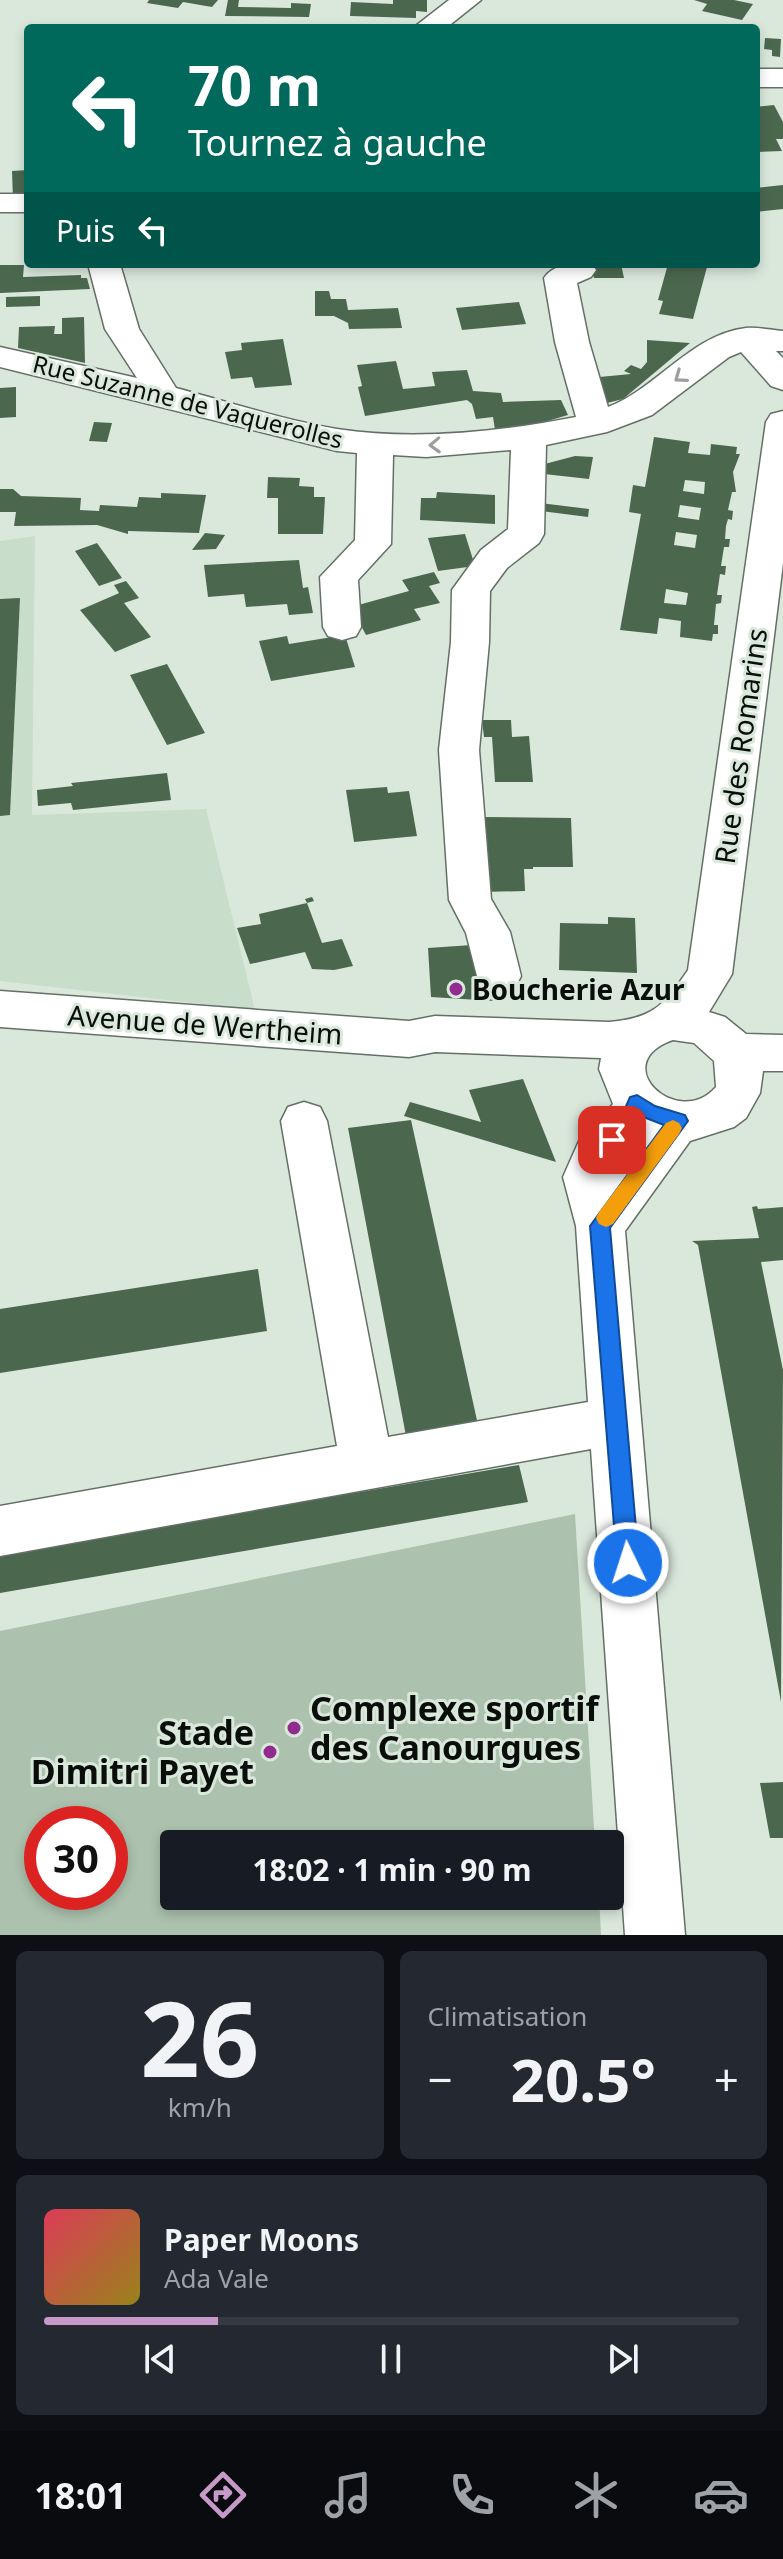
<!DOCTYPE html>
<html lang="fr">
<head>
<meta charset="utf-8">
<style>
	:root { --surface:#171b24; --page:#242831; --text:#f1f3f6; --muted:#9ea1a6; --line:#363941; --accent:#c699c8 }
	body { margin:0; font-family:"Noto Sans",sans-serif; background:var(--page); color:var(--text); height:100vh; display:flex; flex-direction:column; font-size:30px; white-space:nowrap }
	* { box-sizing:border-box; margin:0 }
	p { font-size:26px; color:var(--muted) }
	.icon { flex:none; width:44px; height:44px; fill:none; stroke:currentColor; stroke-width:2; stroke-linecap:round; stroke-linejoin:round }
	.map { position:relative; height:1935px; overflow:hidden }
	.drawer { display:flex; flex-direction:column; gap:16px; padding:16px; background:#0d0f14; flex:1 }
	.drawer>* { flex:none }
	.banner { position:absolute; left:24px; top:24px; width:736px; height:244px; border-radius:8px; box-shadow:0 4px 12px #0003; background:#00695c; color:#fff; overflow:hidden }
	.speed { position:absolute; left:24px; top:1806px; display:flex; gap:16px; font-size:40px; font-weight:700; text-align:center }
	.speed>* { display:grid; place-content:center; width:104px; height:104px; border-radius:50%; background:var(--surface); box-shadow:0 4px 12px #0003; line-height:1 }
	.speed .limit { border:12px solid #d22; background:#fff; color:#111 }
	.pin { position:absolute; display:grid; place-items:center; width:68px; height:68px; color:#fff; margin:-34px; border-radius:16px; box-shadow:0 4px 12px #0006 }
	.me { position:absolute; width:88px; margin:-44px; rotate:356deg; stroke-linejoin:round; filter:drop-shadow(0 0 6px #0008) }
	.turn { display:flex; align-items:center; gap:28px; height:168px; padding:0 32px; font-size:36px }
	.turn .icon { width:104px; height:104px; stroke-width:2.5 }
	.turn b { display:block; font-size:56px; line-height:68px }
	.then { display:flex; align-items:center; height:76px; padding:0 32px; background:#0003; gap:16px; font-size:30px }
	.big { font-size:60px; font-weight:700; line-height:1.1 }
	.drawer .widget { flex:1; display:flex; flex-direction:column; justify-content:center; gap:12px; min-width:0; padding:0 28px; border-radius:12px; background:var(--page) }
	.drawer .dial { align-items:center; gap:0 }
	.dial b { font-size:104px; line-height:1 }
	.song { display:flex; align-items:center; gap:24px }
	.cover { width:96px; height:96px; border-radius:12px; background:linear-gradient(135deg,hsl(350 70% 55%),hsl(50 70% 35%)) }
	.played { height:8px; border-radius:4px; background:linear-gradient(90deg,var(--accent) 25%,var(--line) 25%) }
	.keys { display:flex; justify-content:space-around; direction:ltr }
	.heat { display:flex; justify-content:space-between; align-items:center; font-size:44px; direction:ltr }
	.drawer .tiles { flex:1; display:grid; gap:16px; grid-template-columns:1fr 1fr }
	.widget:last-child { grid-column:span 2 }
	.trip { position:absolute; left:160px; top:1830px; width:464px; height:80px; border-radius:8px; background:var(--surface); box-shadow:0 4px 12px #0003; font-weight:700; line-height:80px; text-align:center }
	.dock { display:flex; height:128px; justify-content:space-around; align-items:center; background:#090b0e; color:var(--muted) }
	.dock .icon { width:56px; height:56px }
	.dock .selected { color:var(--accent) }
	.dock b { font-size:36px; color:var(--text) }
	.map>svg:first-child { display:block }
	.built { fill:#c9ddcb }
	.green { fill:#acc1ae; fill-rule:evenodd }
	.building { fill:#4b684f; fill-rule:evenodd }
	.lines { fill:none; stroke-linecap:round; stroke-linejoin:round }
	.minor-casing { stroke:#647066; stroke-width:3 }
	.minor { fill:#fff; fill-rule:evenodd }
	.oneway { stroke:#9d9f9d }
	.route { fill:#1a73e8; stroke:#114b97; stroke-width:2 }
	.slow { fill:#f59e0b }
	.poi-dot { fill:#912b90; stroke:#dae8dc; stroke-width:3 }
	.labels { text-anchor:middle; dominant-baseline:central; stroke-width:6; stroke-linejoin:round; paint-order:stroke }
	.far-street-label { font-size:24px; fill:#090e0a; stroke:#dae8dc }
	.street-label { font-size:28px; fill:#090e0a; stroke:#dae8dc }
	.poi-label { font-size:28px; font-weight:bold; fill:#090e0a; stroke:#dae8dc; text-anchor:start }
	.near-poi-label { font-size:34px; font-weight:bold; fill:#090e0a; stroke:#dae8dc; text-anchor:start }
</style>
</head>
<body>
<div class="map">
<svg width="783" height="1935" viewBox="0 0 783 1935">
	<rect width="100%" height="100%" fill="#dae8dc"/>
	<path class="built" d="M35 536 32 815 206 809 255 1010 0 981V541Z"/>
	<path class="green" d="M575 1514 595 1844H174V1896H599L601 1935H0V1631ZM42 1824H110V1892H42Z"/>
	<path class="building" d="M149 0H218L212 7 183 2 178 8 147 3Z
		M228 0H239L238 7 291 8V3L311 4 309 17 225 16Z
		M393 0H427V12L416 11V18L350 16 351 2 393 4Z
		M694 0H734L753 4 742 20 702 11 707 4Z
		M765 38 781 39 780 57 772 56V50L764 49Z
		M774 105 783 122V139H776L782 151 756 152V107Z
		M28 170V199L13 200 12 171Z
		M783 185V209L756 212V188Z
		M590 264H621L624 278H594Z
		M668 264 707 267 693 319 659 314 663 301 658 300Z
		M0 265H24L23 277 81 275V278H87L90 289 0 293Z
		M315 291H329L331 299H346L348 310 398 308 402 328 349 329 348 323 334 316H315Z
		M40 296V306L6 307V297Z
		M519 302 526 324 462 330 456 308Z
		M84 317 85 363 18 348 19 327 55 326 54 334H62V318Z
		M283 339 292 385 255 388 252 377 231 379 225 352 242 350 241 343Z
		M647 340 690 343 623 399 599 405 589 378 631 374 624 371 631 365 641 369 647 362Z
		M396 361 403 389 435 386 432 372 467 370 473 391 501 393 503 402 561 400 568 415 520 429 495 430 493 417 476 419 472 404 467 400 365 416 358 387 362 386 357 365Z
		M16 387V417L0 418V388Z
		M94 422 112 423 107 442 89 441Z
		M654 437 690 442 688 453 710 455 711 444 737 447 736 454H740L733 472 736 492H732L728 510 733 511 732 520 728 519 726 526 725 539H730L729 547H724L721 566H726L725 575 720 574 717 595H722L721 603 716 604 714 625H718V634H713L712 641 680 637 681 621 659 618 657 634 620 630 641 514 629 512 633 485 645 487ZM685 480 705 482 704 494 683 491ZM680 505 701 508 699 520 678 517ZM676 532 697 535 695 548 674 545ZM666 589 688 593 686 605 664 603Z
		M575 456 593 457 589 479 535 473 537 466Z
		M268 477 300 478 299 486 314 487V497H325L323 534H278V498H267Z
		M0 489H13L21 496 81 498 80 510 99 511 100 505 137 507 139 497 161 498V493L206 495 199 533 128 531V534L97 525 14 526 16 512H0Z
		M437 492 495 495V524L420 520 421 498H436Z
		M540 503 589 509 588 517 541 511Z
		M205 533 225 535 216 549 192 550Z
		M465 534 475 566 438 571 428 538Z
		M97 543 122 578 99 586 75 551Z
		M299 560 303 588 308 587 313 613 289 615 287 604 246 607 244 594 208 597 204 565Z
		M434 572 440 583 429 586 440 603 414 609 421 620 366 635 351 607 409 591 402 580Z
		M126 581 139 598 124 603 151 637 115 652 80 610 117 594 119 593 114 585Z
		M20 598 10 815 0 816V599Z
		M345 635 355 667 271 681 259 641 287 636 289 644Z
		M167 664 205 733 167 745 130 675Z
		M482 720H511L512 737 529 736 533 782H495L492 737H484Z
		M167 773 171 800 73 810 71 803 38 806 37 790 73 786 71 783Z
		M387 787 388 793 409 791 417 836 354 842 346 790Z
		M481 817 571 818 573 867H533V869H524L525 891 483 892Z
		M312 897 314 901 307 903 322 943 342 939 353 966 334 970 312 969 305 952 250 964 237 928 261 924 259 914 307 903 305 899Z
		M608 917 635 918 637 973 559 970 560 923 608 924Z
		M472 945 494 1001 431 997 428 948Z
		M523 1079 556 1162 404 1116 410 1102 481 1122 469 1090Z
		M411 1120 478 1425 406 1436 348 1128Z
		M757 1206 758 1209 783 1207V1260L761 1262 783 1370 781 1702 698 1245 692 1241 759 1238 752 1207Z
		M258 1269 267 1331 0 1373V1309Z
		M519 1465 528 1502 0 1593V1553Z
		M783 1782V1838H770L760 1783Z"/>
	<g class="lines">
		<g class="minor-casing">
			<path id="minor" d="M449 0H481L446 28H413Z
				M756 69H783V87H756Z
				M0 194H28V212H0Z
				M88 264H120L139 329 176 388C229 402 283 420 337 429 415 441 498 432 576 417L555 342 544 278C555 262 575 264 592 264L596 270 591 277 577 283 589 342 608 407C656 389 692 334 746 328 758 327 771 330 783 331V351H776L783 358V390L771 386 741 352 729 357 652 415 607 432 546 445 544 534 539 543 507 568 490 591 489 642 479 750 491 899 510 932 521 976 515 988 499 993 483 988 477 976 466 933 449 900 439 750 451 642 452 590 481 550 508 529 511 450 426 457 393 455 391 544 358 580 361 627 356 636 342 640 328 636 323 627 320 577 355 540 357 453 337 451 0 367V347L137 378 105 329Z
				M783 411V563L732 974 709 1012 725 1017 746 1034 783 1035V1071H763L760 1093 746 1118 734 1127 690 1141 625 1231 685 1935H625L591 1449 0 1556V1506L337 1446 281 1121 288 1107 304 1102 320 1107 327 1121 388 1437 588 1402 576 1226 563 1177 579 1141 613 1104 599 1069 601 1058 435 1052 409 1057 0 1027V991L409 1021 435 1016 609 1022C654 1018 664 1005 688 970L766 422 771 414ZM673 1040 694 1043 714 1061 716 1087C677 1131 606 1063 673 1040Z"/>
		</g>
		<use href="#minor" class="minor"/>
	</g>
	<defs><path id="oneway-chevron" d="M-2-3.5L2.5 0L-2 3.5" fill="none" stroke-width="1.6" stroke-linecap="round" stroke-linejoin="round" transform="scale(2)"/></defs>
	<g class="oneway">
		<use href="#oneway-chevron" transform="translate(680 377) rotate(144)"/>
		<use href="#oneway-chevron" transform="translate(435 445) rotate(178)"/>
	</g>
	<path class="route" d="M637 1095 655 1106 685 1115 688 1121 610 1228 639 1563 636 1571 628 1574 620 1571 617 1563 590 1226 664 1125 641 1116 635 1129 619 1146H605L602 1140 621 1118 630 1097Z"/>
	<path class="slow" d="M673 1120 679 1123 682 1128 679 1134 613 1224 606 1227 599 1224 596 1218 599 1212 666 1123Z"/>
	<g class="poi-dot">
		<circle cx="456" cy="989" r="8"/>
		<circle cx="294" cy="1728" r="8"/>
		<circle cx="270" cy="1752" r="8"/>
	</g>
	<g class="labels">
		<g class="far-street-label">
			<text transform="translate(188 401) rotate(14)">Rue Suzanne de Vaquerolles</text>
		</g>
		<g class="street-label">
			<text transform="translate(740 746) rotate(-82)">Rue des Romarins</text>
			<text transform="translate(205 1024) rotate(4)">Avenue de Wertheim</text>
		</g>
		<g class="poi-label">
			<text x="472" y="989">Boucherie Azur</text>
		</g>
		<g class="near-poi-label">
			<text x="310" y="1708">Complexe sportif<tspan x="310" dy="39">des Canourgues</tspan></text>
			<text x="254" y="1732" text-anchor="end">Stade<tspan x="254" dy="39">Dimitri Payet</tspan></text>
		</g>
	</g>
</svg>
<div class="speed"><div class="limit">30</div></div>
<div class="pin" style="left:612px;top:1140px;background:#d93025"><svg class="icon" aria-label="arrive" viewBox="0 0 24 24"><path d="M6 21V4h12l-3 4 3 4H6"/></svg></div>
<svg class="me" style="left:628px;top:1563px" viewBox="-20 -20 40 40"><circle r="17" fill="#1a73e8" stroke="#fff" stroke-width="3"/><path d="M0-11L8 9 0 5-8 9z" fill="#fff"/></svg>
<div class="trip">18:02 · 1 min · 90 m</div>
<div class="banner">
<div class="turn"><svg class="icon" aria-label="left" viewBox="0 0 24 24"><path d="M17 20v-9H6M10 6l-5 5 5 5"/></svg><div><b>70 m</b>Tournez à gauche</div></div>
<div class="then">Puis<svg class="icon" aria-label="left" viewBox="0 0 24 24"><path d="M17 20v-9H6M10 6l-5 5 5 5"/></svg></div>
</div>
</div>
<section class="drawer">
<div class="tiles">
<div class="widget dial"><b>26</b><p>km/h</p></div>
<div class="widget"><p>Climatisation</p>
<div class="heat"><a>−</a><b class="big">20.5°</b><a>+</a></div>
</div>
<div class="widget">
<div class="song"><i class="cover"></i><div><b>Paper Moons</b><p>Ada Vale</p></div></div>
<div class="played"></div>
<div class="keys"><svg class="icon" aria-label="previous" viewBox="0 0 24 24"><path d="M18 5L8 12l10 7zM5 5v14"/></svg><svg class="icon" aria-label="pause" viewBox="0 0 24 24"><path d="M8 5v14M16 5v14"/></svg><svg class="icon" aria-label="next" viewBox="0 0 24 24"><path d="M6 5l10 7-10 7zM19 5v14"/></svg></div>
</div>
</div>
</section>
<nav class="dock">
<b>18:01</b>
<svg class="icon selected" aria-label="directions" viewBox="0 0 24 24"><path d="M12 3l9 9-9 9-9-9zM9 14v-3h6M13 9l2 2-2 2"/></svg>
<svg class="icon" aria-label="music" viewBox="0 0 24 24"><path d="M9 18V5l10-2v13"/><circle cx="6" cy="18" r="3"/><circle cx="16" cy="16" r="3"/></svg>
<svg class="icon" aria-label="phone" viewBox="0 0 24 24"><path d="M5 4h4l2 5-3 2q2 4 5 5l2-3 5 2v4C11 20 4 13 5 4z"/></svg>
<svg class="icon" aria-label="climate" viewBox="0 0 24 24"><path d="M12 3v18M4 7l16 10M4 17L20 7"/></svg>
<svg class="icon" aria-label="car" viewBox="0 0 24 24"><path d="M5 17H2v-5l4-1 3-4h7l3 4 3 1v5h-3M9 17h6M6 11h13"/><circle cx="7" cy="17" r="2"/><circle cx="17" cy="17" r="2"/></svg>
</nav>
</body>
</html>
